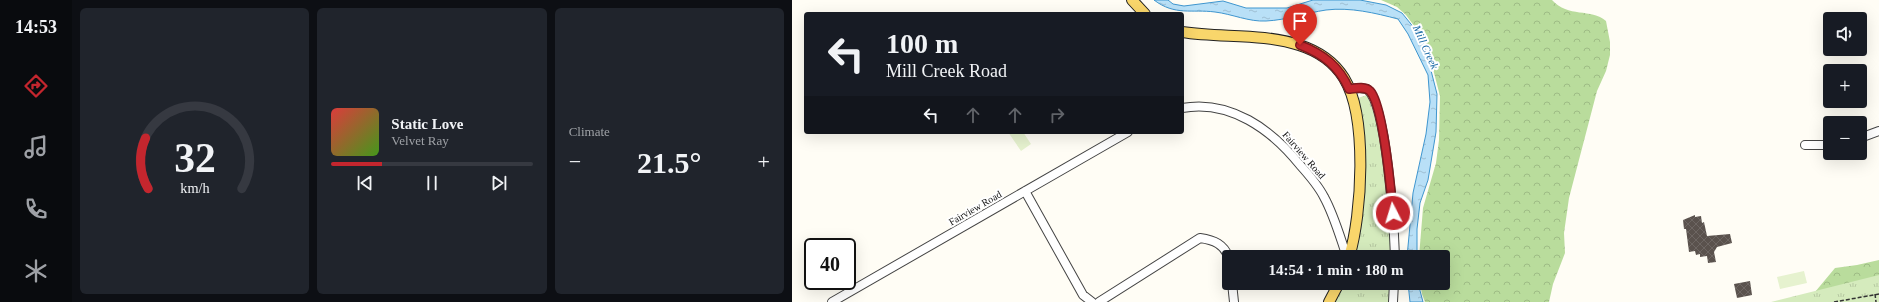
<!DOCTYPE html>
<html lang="en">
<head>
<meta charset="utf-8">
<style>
	:root { --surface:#171b24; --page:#20242c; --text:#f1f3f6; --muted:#9ea1a6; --line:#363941; --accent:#c4262e }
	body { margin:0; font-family:Georgia,serif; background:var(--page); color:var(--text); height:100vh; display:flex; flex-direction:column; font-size:15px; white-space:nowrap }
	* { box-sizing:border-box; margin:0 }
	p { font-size:13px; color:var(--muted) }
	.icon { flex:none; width:22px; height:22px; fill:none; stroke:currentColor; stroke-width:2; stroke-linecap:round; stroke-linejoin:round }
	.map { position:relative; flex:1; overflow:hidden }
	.side { display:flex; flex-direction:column; gap:8px; padding:8px; background:#0d0f14; width:720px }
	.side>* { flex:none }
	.guide { position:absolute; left:12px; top:12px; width:380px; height:122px; border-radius:4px; box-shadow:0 4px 16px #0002; background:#171b24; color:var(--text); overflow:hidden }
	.tools { position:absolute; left:1031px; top:12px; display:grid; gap:8px }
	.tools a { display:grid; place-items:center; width:44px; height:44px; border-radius:4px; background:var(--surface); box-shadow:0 4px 16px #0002; font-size:20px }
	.speed { position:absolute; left:12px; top:238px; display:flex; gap:8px; font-size:20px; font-weight:700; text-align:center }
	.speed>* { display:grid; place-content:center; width:52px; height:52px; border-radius:50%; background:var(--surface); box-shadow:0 4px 16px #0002; line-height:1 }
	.speed .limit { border:2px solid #111; border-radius:6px; background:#fff; color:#111 }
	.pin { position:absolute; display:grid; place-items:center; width:34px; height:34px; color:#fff; margin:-41px -17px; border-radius:50% 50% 50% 0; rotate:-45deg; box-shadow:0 0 4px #0007 }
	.pin .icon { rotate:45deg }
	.me { position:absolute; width:44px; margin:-22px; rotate:355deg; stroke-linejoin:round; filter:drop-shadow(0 0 3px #0008) }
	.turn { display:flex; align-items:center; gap:14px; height:84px; padding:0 16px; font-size:18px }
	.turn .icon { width:52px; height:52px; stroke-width:2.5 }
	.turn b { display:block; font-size:28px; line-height:34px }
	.lanes { display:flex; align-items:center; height:38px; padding:0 16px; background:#0003; justify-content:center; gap:20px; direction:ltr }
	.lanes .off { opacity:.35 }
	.big { font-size:30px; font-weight:700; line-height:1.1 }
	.side .widget { flex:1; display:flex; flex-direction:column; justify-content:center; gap:6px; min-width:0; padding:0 14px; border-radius:6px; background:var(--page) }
	.side .dial { align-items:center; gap:0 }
	.dial svg { height:104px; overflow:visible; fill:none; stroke:var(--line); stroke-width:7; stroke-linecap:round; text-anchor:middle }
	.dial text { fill:var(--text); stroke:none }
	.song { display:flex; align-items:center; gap:12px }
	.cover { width:48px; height:48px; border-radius:6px; background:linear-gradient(135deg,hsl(0 70% 55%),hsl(100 70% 35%)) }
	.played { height:4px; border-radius:2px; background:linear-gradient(90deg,var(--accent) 25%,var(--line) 25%) }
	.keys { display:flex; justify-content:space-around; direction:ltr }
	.heat { display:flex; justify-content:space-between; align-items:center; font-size:22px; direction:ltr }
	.side .tiles { flex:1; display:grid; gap:8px; grid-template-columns:repeat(3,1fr) }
	.trip { position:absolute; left:430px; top:250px; width:228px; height:40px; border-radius:4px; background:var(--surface); box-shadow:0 4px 16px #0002; font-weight:700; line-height:40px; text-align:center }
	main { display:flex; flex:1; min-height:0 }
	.tabs { display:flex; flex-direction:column; width:72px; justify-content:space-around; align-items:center; background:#090b0e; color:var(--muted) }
	.tabs .icon { width:28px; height:28px }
	.tabs .current { color:var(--accent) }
	.tabs b { font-size:18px; color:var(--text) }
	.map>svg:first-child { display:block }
	.forest { fill:url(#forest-crowns) }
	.park { fill:url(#park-tufts) }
	.pitch { fill:#e6f2cf }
	.water { fill:url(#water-ripples); stroke:#3f96cf }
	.building { fill:url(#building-cross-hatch) }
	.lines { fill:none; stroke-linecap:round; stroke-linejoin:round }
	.minor-casing { stroke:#444; stroke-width:10 }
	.major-casing { stroke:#222; stroke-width:12 }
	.path { stroke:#333; stroke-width:1.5; stroke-dasharray:4 2; stroke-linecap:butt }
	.minor { stroke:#fff; stroke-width:8 }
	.major { stroke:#f9d66b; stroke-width:10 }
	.route-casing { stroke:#7f191e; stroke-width:10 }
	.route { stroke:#c4262e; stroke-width:7 }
	.labels { text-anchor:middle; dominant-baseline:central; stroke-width:4; stroke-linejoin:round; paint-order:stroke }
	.street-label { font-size:10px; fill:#111; stroke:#fff }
	.water-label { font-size:11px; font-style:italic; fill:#1768a6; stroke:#fff }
</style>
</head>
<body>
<main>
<nav class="tabs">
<b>14:53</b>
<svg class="icon current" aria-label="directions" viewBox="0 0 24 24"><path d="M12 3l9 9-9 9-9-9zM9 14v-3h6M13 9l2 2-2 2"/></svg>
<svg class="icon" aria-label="music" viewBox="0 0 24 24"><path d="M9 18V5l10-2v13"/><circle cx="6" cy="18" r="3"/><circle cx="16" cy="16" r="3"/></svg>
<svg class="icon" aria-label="phone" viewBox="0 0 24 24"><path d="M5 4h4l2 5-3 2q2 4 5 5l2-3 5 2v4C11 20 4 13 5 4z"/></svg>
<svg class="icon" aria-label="climate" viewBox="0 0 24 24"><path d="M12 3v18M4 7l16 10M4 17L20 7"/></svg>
</nav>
<section class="side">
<div class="tiles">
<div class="widget dial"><svg viewBox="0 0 100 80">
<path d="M14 69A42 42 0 1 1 86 69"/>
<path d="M14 69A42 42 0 0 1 12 30" stroke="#c4262e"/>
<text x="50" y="56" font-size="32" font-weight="700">32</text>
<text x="50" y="72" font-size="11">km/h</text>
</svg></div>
<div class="widget">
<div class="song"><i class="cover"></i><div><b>Static Love</b><p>Velvet Ray</p></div></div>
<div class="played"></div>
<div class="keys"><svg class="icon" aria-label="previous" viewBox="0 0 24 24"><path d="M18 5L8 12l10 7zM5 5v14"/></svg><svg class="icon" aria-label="pause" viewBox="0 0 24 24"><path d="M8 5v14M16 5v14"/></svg><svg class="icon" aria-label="next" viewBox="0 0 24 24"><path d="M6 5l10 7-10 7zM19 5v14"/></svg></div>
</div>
<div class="widget"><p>Climate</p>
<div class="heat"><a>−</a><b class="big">21.5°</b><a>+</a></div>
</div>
</div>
</section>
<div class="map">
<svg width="1087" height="302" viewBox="0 0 1087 302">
	<defs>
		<pattern id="forest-crowns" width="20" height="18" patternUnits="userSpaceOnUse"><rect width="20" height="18" fill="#b9dc9c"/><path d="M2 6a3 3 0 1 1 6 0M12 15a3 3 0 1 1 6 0" fill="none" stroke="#9ebc85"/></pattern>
		<pattern id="park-tufts" width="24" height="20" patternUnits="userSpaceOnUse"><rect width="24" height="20" fill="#d5ebbd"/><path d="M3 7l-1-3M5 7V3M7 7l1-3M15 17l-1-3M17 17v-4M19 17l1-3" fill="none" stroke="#b6c8a1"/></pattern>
		<pattern id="water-ripples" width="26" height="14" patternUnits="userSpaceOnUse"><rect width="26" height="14" fill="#b9e0f7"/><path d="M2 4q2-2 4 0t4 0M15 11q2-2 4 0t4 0" fill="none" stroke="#9ebfd3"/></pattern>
		<pattern id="building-cross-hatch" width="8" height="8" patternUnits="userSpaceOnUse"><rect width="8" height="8" fill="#5a524d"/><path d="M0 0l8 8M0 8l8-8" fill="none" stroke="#6d6662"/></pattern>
	</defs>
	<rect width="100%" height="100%" fill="#fffdf5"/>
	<path class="forest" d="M589 0H760C776 18 799 8 814 21L818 42V55L814 71 805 91 777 198 772 233 773 253 761 284 757 302H633L630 294 628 283H651V257H627L631 208 644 163 647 140 648 96 634 42 614 15 605 7Z
		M1087 260V302H989L1023 292 1043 268 1065 265Z"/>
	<path class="park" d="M575 95C596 143 596 205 600 257H562L571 149 566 98Z
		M1087 275V302H979Z
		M552 283H599L598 302H541Z"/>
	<path class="pitch" d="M216 132H231L239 144 229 151Z
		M1012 271 1015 283 988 289 985 277Z"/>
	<path class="water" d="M362 0H376L381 4 392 6 431 1 454 8H495L521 0H568L594 5 610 13 627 34 633 47 645 94 644 132 636 180 628 203 625 229V257H615L621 193 634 134 638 102 636 75 616 34 606 19C583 13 558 7 534 10 514 13 495 20 474 21 457 22 440 14 423 12 400 9 383 16 362 0Z
		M616 283H626L631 302H618Z"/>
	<path class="building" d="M903 215V217L909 216 910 223 912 222 915 236 938 234 940 243 925 247 922 252 924 262 916 263 915 256 908 257V254L904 255 903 251 897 252 894 229H892L891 220Z
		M958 281 960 295 945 298 942 284Z"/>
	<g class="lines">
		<g class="minor-casing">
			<path id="minor" d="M557 89 566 88 575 89C595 104 602 229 603 257
				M390 108C438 99 480 130 508 165 517 175 526 185 532 197 542 215 548 237 555 257
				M1068 138 1087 131
				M1013 145H1038
				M233 191 291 295 300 302
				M440 283 442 302
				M40 302 336 132
				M307 302 408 238C422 240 432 244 437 258
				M601 302 602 283"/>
		</g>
		<g class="major-casing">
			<path id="major" d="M340 0 353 14
				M390 32C429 38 470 33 507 45 526 51 542 62 552 78 576 117 570 215 557 257
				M537 302 547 283"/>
		</g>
		<path class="path" d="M1083 294 1084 302
			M1042 302 1087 294"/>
		<use href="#minor" class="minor"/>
		<use href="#major" class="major"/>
	</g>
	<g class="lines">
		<g class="route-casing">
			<path id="route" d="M508 45C531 54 547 66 557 89 564 88 573 86 578 91 591 105 599 191 601 213"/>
		</g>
		<use href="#route" class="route"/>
	</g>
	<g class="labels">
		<g class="street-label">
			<text transform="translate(512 155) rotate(49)">Fairview Road</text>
			<text transform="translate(183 208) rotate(-30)">Fairview Road</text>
		</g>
		<g class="water-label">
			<text transform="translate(634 47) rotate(66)">Mill Creek</text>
		</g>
	</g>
</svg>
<div class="tools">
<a><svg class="icon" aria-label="sound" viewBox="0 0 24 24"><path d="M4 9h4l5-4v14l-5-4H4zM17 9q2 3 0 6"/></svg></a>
<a>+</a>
<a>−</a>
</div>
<div class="speed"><div class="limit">40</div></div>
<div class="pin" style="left:508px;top:45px;background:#d93025"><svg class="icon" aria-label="arrive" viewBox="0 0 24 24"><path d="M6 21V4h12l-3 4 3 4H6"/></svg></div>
<svg class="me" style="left:601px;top:213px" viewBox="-20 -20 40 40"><circle r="17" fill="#c4262e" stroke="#fff" stroke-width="3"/><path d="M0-11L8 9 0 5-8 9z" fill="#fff"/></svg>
<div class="trip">14:54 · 1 min · 180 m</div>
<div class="guide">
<div class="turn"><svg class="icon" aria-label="left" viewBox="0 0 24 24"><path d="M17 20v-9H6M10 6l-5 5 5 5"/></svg><div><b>100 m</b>Mill Creek Road</div></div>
<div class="lanes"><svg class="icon" aria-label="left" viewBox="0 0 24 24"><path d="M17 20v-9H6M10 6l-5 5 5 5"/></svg><svg class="icon off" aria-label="ahead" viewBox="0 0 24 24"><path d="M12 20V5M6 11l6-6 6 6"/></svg><svg class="icon off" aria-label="ahead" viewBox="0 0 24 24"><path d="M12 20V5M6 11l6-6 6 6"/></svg><svg class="icon off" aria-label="right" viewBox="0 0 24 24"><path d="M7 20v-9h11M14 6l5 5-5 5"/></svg></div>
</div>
</div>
</main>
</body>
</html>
